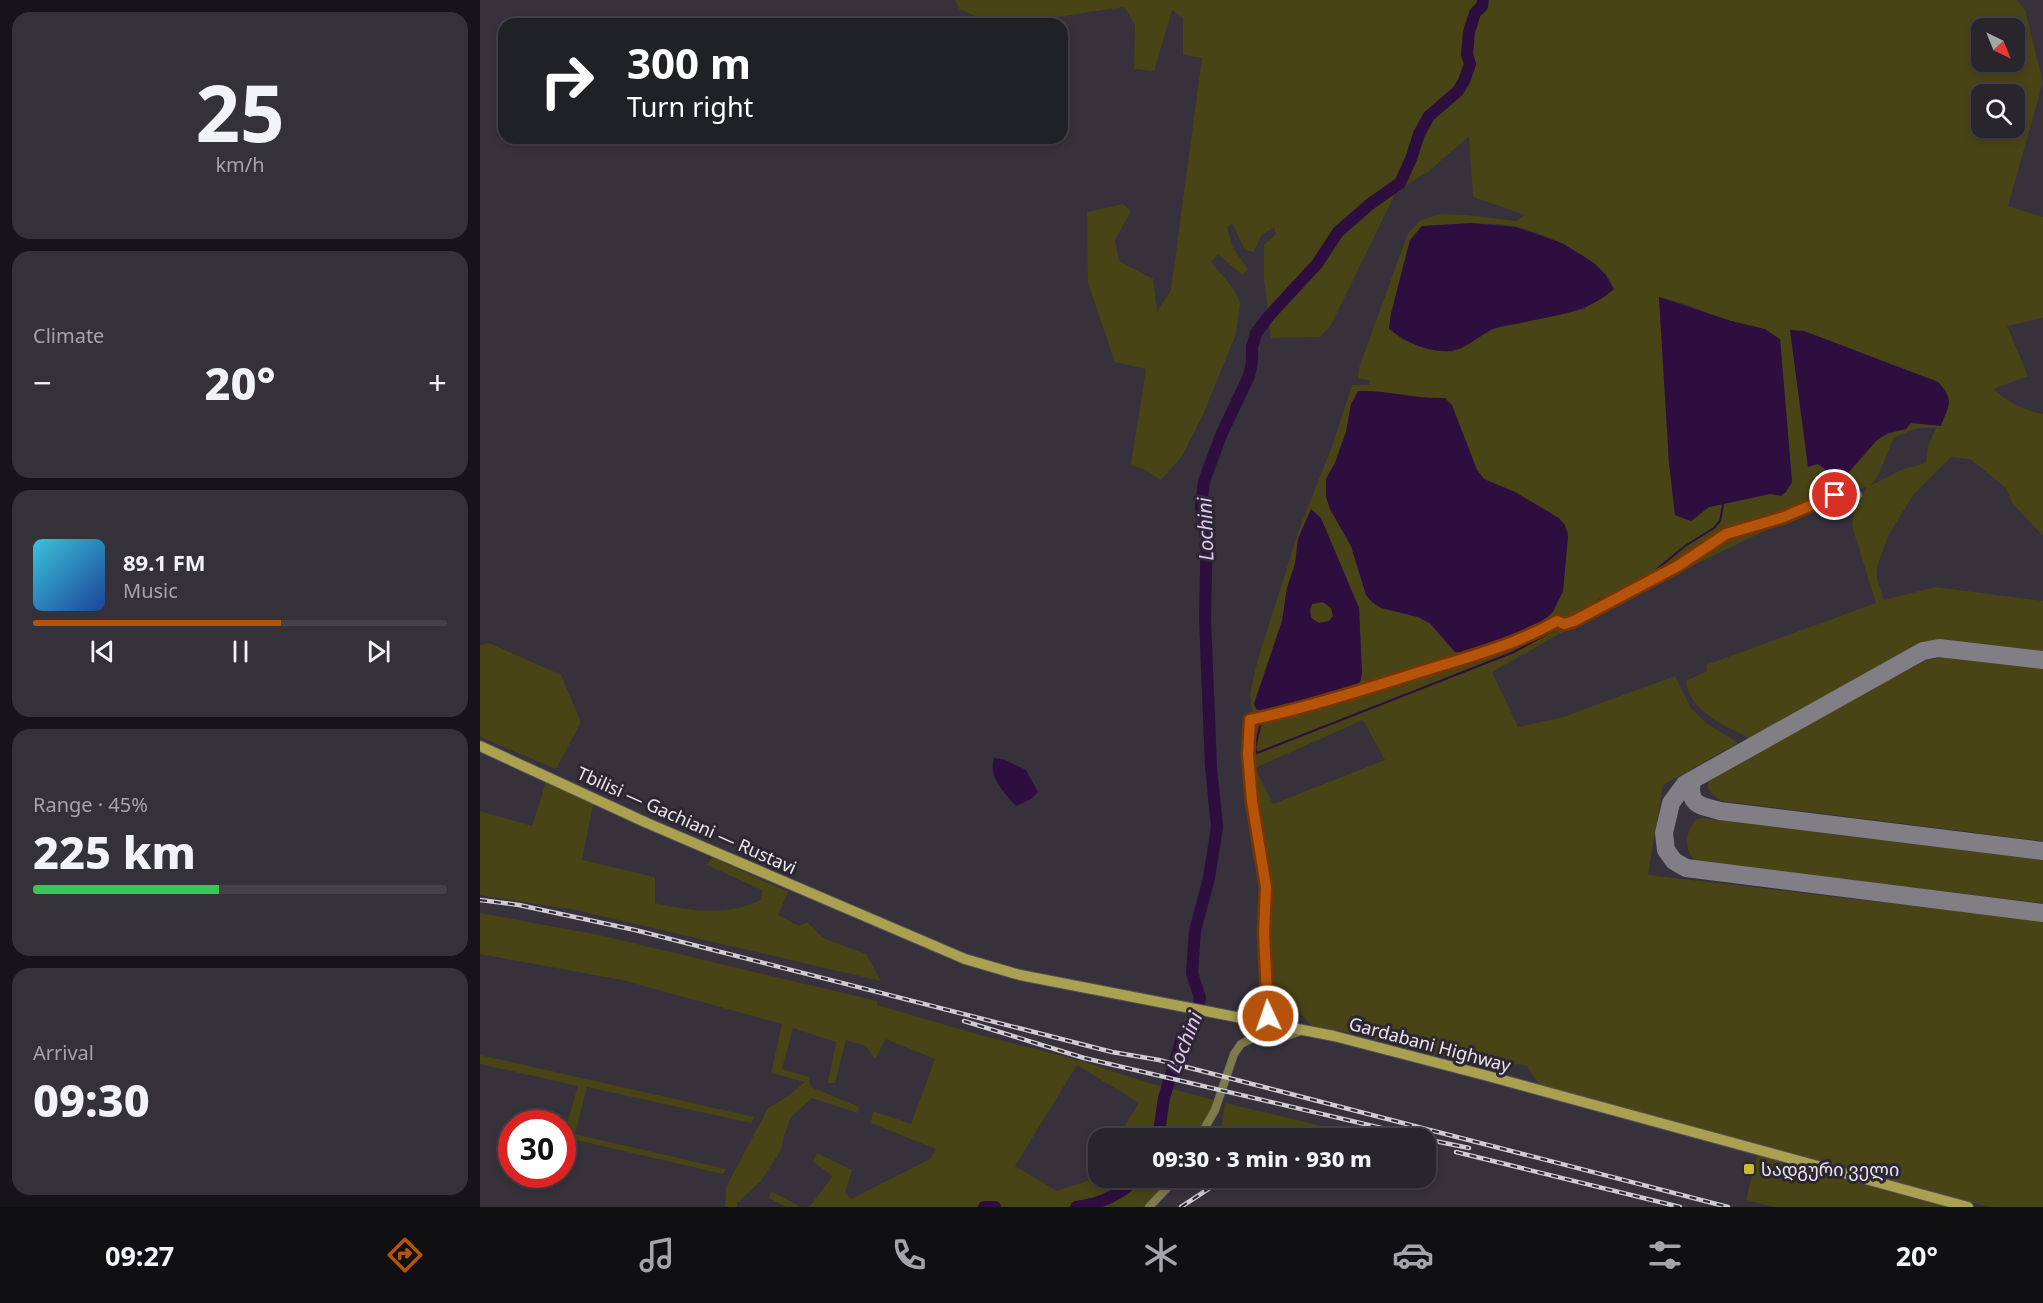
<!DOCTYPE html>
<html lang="en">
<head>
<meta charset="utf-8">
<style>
	:root { --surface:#28252c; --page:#343138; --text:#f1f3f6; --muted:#a5a5a9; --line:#444248; --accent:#b45309 }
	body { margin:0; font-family:"Noto Sans","Noto Sans Georgian",sans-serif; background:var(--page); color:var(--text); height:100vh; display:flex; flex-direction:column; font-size:22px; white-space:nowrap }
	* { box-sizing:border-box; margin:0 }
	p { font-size:20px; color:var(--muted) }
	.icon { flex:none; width:33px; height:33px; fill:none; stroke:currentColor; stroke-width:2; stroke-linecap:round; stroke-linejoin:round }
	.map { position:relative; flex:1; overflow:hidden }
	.drawer { display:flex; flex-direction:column; gap:12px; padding:12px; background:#161418; width:480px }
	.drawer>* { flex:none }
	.guide { position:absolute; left:18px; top:18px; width:570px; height:126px; border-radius:18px; box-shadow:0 3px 9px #0003,0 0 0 2px var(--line); background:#202124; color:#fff; overflow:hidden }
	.needle { width:39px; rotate:137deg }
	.buttons { position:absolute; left:1491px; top:18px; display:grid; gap:12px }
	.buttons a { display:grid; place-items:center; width:54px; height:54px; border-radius:12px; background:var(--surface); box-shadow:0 3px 9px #0003,0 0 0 2px var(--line); font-size:30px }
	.speed { position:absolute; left:18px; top:1110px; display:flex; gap:12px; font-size:30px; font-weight:700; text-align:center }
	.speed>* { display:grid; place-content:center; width:78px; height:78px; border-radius:50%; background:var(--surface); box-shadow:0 3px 9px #0003,0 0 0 2px var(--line); line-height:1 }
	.speed .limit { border:9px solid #d22; background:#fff; color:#111 }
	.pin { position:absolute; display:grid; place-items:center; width:51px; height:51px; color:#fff; margin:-26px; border:3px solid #fff; border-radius:50%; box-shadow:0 2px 6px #0007 }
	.me { position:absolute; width:66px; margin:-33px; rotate:357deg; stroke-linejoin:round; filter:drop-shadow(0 0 4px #0008) }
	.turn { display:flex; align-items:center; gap:21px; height:126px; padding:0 30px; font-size:27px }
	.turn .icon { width:78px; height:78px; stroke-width:2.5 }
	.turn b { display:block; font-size:42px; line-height:51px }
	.big { font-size:45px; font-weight:800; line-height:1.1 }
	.drawer .card { flex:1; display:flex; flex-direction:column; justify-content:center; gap:9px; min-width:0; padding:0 21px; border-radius:18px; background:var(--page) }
	.drawer .dial { align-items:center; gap:0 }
	.dial b { font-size:78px; line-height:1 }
	.song { display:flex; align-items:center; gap:18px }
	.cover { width:72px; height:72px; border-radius:9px; background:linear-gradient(135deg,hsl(190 70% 55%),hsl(220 70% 35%)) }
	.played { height:6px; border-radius:3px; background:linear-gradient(90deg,var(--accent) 60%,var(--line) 60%) }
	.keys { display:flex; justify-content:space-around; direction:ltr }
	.heat { display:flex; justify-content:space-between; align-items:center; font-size:33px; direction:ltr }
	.charge { height:9px; border-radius:4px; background:linear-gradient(90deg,#34c759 45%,var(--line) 0) }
	.trip { position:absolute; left:608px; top:1128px; width:348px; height:60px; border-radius:18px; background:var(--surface); box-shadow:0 3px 9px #0003,0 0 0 2px var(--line); font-weight:800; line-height:60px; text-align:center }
	.dock { display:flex; height:96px; justify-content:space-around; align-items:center; background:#100f12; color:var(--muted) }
	.dock .icon { width:42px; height:42px }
	.dock .current { color:var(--accent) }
	.dock b { font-size:27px; color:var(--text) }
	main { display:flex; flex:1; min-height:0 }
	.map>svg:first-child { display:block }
	.green { fill:#494415; fill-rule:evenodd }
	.water { fill:#2d0e3f; fill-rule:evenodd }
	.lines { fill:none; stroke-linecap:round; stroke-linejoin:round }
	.stream { stroke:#2d0e3f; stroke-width:2 }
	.river { stroke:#2d0e3f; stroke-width:12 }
	.taxiway { stroke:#827e86; stroke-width:18 }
	.street-casing { stroke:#534e57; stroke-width:9 }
	.secondary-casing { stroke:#534e57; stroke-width:12 }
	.street { stroke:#7f7a49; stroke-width:8 }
	.secondary { stroke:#a9a050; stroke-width:10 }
	.rail-casing { stroke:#cfccd2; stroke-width:4.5 }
	.rail { stroke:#2c2731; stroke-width:2; stroke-dasharray:7; stroke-linecap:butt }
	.route-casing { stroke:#753606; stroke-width:15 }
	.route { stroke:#b45309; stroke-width:10 }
	.poi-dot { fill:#c9bb3a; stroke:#2c2731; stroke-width:2 }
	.labels { text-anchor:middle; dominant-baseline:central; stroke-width:6; stroke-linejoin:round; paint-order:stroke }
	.street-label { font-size:18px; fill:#e9e6ec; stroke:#2c2731 }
	.poi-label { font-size:18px; fill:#e9e6ec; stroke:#2c2731; text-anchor:start }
	.water-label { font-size:20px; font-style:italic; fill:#e0c5f6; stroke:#2c2731 }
</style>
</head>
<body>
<main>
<section class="drawer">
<div class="card dial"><b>25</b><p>km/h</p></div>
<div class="card"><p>Climate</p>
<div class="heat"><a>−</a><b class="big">20°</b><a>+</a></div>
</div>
<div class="card">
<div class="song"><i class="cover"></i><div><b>89.1 FM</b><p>Music</p></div></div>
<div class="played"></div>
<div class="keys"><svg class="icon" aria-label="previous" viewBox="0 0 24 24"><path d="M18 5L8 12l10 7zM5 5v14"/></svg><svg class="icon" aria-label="pause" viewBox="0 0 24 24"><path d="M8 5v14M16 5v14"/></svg><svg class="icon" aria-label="next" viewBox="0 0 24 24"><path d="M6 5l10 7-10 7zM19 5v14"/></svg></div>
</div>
<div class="card"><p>Range · 45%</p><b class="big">225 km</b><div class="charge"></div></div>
<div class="card"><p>Arrival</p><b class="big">09:30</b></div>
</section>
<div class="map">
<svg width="1563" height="1207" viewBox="0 0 1563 1207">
	<rect width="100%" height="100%" fill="#36313b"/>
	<path class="green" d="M475 0H1537L1545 10 1563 82 1528 206 1563 217V318L1527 326 1548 376 1514 389C1527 403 1545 410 1563 414V536L1533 504 1525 487 1490 459 1471 457 1434 494 1409 534 1397 566V579L1404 600 1455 587 1563 601V653C1522 647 1468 635 1429 651L1269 738C1244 725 1210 712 1206 681L1227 671 1226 665 1396 603 1372 526 1374 511 1387 487C1356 493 1327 500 1299 515L1301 523 1125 608 1012 672 1038 727 1083 717 1195 676 1211 708 1226 723 1258 743 1183 785 1168 875 1563 921V1207H1509L1060 1086 1047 1066 1040 1064 1007 1068 862 1031 832 1027 821 1014 795 1009 791 1012 789 889 771 761 773 728 778 722V716L772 713 770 693 778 659 820 527 853 444 872 385H889L890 381 878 378 879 368 928 233 941 220 960 214 988 215 1036 221 1045 215 993 197 989 136 948 172 917 190 851 325 840 337 791 338 784 279V245L796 234 794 227 781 236 774 252 765 250 752 223 747 227 753 248 768 269 762 275 738 254 731 262 753 288 760 302 756 334 722 417 702 456 681 480 666 470 651 465 666 369 635 362 608 283 607 212 643 204 651 211 635 240 639 261 673 279 677 311 691 290 722 58 703 55V18L692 10 674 71 654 69 655 25 644 7 576 17 560 24H514L479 9ZM1502 28H1534V62H1502ZM1502 94H1534V128H1502ZM990 223C1005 224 1022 223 1037 227 1067 234 1104 252 1126 275L1105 309 1013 329 986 345 971 352 947 349 922 339 909 328 911 314 930 240ZM1179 298C1204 301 1227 314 1251 321 1272 327 1280 325 1300 339L1312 482 1290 494 1229 507 1211 521 1195 515 1189 463ZM1310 331H1324L1458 382 1467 392 1443 423H1430L1426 429 1408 434 1397 440 1385 452 1345 469 1338 464 1329 466ZM965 398 997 470 1004 479 1088 531V536L1083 591 975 652 950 624 938 617 901 608 892 602 886 595 871 546 850 509 846 479 855 463 866 432 871 404ZM1438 428H1456L1448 446 1446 463 1423 469 1390 486 1398 476 1414 437ZM831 509 841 519 879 608 882 673 880 682 870 689 784 712 774 704 802 621 807 588 815 564 818 539ZM883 720 905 760 793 804 775 768Z
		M843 602 851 608 853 616 849 621 839 623 831 618 830 610 832 604Z
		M9 643 81 675 101 722 76 769 0 737V645Z
		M1471 655 1563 667V841L1243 801C1220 789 1226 779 1244 767L1447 660Z
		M66 782 113 804 102 860 175 877V903C210 911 250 917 282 899V890L227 865 232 857 308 892 298 915 319 926 327 922 343 938 386 954 401 981 96 910 0 895V811L52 826Z
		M1223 818 1563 860V903L1216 862C1203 848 1205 834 1216 819Z
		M0 913 119 935 397 1001V1005L507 1037 602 1061 665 1082 734 1100 731 1111 714 1138H637L659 1103 597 1065 535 1166 577 1191 613 1179 618 1170V1178H690L685 1185 663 1207H329L353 1176 333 1162 337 1153 372 1170 365 1193 371 1199 450 1159 456 1149 391 1123 393 1111 431 1124 455 1059 406 1039 395 1059 386 1046 366 1040 355 1083H348L356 1042 313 1028 302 1069 329 1077 331 1087 379 1107 378 1113 332 1098 311 1117 304 1136 301 1150 281 1181 257 1203V1207H245L246 1187 288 1108 307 1097 325 1082 291 1073 302 1024 142 980 0 954Z
		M0 1055 274 1117 271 1123 107 1087 95 1134 246 1169 243 1174 83 1137V1126L86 1127 98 1086 0 1064Z
		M745 1103 871 1133 832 1138H740Z
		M1277 1156 1466 1207H1294L1266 1200Z
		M291 1191 321 1207H306L289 1198Z"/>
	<path class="water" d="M990 223 1036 227 1082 243 1114 263 1126 275 1134 289C1105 315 1072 315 1036 324 1028 325 1020 326 1013 329 999 335 985 351 968 351 946 352 926 342 909 329L911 314 930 240 942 226Z
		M1179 297 1251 321 1285 329 1300 339 1312 482 1306 492 1301 496 1290 494 1229 507 1211 521 1195 515 1189 463Z
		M1310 330 1324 331 1458 382C1475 401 1469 404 1461 426L1431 423 1426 429 1408 433 1397 440 1362 480 1347 484 1343 477 1345 469 1338 464 1328 467Z
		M878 391C907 390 936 399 965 398L972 405 997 470 1004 479 1035 492 1079 518 1085 525 1088 536 1083 591 1073 612 1063 621 1030 638 988 652H975L950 623 938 617 901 608 892 602 886 595 871 546 850 509 846 497V479L855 463 866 432 871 404Z
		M831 509 841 518 879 608 882 673 880 682 870 689 784 712 776 709 774 704 802 621 807 588 815 564 818 539ZM843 602 851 608 853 616 849 621 839 623 831 618 830 610 832 604Z
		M514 758 525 760 546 770 558 792 551 799 536 806C524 792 508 778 514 758Z"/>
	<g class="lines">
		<path class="stream" d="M1165 579 1205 546 1234 528 1240 521 1243 505
			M1085 619 1100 612 1119 600 1158 583
			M781 722 775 748 777 753 1034 652 1074 630 1077 626"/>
		<path class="river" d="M678 1138 684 1098 701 1041 715 1025 720 998 712 973 715 931 729 878 737 827 731 767 725 618 727 526 721 507 724 481 742 433 769 376 772 362V347L776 333 789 316 837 264 858 232 890 204 920 183 931 159 939 134 949 116 978 91 984 81 990 64 987 54 989 32 995 13 1002 6 1003 0
			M504 1207H515
			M596 1207C617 1205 643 1194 656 1178"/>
		<path class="taxiway" d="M1563 660 1459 648 1443 651 1205 784 1191 803 1184 833 1186 850 1194 861 1206 868 1563 913
			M1212 780C1208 805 1218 805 1240 811L1563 851"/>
		<g class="street-casing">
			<path id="street" d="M785 1023 788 1016 784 933 785 887 772 801 768 754 770 720C829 707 886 689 943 671 989 657 1035 645 1077 621L1084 624 1094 621 1198 566 1247 534 1304 517 1355 495H1378
				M719 1138 735 1110 754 1054 761 1044 773 1038 804 1037 821 1031
				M669 1207 687 1188 694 1178"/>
		</g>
		<g class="secondary-casing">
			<path id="secondary" d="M0 746 167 823 485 959 540 975 854 1036 1008 1076 1488 1207"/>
		</g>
		<use href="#street" class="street"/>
		<use href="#secondary" class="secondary"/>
		<g class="rail-casing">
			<path id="rail" d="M0 900 39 905 155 930 632 1052 679 1060 1248 1207
				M484 1021 604 1058 944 1138
				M838 1138 875 1134 907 1138
				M945 1139 989 1148
				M976 1152 1200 1207
				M701 1207 745 1178"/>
		</g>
		<use href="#rail" class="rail"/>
	</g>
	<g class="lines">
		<g class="route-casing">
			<path id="route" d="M788 1016 784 933 786 887 772 801 768 754 770 720C829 707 886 689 943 671 989 657 1035 645 1077 621L1084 624 1094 621 1198 566 1246 534 1304 517 1355 495"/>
		</g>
		<use href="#route" class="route"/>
	</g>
	<rect class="poi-dot" x="1263" y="1163" width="12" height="12" rx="3"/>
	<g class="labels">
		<g class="street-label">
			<text transform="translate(207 820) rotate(24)">Tbilisi — Gachiani — Rustavi</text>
			<text transform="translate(950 1044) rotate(15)">Gardabani Highway</text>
		</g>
		<g class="poi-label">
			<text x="1281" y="1169">სადგური ველი</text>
		</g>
		<g class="water-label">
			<text transform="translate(725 529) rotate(-92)">Lochini</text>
			<text transform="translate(704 1042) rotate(-68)">Lochini</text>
		</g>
	</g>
</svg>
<div class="buttons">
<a><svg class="needle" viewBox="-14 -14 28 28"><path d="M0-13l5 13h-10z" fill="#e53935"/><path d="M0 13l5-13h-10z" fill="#a5a5a9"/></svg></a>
<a><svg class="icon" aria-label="search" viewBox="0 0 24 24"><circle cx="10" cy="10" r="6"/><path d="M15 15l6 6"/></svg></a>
</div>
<div class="speed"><div class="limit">30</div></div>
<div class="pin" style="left:1355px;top:495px;background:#d93025"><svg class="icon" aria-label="arrive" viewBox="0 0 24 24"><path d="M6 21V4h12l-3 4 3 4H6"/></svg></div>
<svg class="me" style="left:788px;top:1016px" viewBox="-20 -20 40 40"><circle r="17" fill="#b45309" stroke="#fff" stroke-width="3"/><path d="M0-11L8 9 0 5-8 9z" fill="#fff"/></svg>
<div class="trip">09:30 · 3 min · 930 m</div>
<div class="guide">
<div class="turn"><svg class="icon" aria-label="right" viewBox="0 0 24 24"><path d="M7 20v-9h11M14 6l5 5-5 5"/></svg><div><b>300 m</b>Turn right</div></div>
</div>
</div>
</main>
<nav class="dock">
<b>09:27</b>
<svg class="icon current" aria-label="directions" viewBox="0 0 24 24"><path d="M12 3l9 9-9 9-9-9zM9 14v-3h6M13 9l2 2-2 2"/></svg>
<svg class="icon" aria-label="music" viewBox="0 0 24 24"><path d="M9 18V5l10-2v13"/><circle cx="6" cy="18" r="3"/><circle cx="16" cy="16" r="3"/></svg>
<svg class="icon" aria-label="phone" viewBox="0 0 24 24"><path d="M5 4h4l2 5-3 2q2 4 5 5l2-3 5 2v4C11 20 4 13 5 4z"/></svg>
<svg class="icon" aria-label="climate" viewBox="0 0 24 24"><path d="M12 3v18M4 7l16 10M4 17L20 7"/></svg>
<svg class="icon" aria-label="car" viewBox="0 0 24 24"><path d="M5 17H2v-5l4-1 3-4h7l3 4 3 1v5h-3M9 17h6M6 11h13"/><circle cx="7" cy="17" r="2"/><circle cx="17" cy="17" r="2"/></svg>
<svg class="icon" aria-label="filters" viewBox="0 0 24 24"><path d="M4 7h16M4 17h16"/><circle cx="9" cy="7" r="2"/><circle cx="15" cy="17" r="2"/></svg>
<b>20°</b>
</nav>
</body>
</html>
